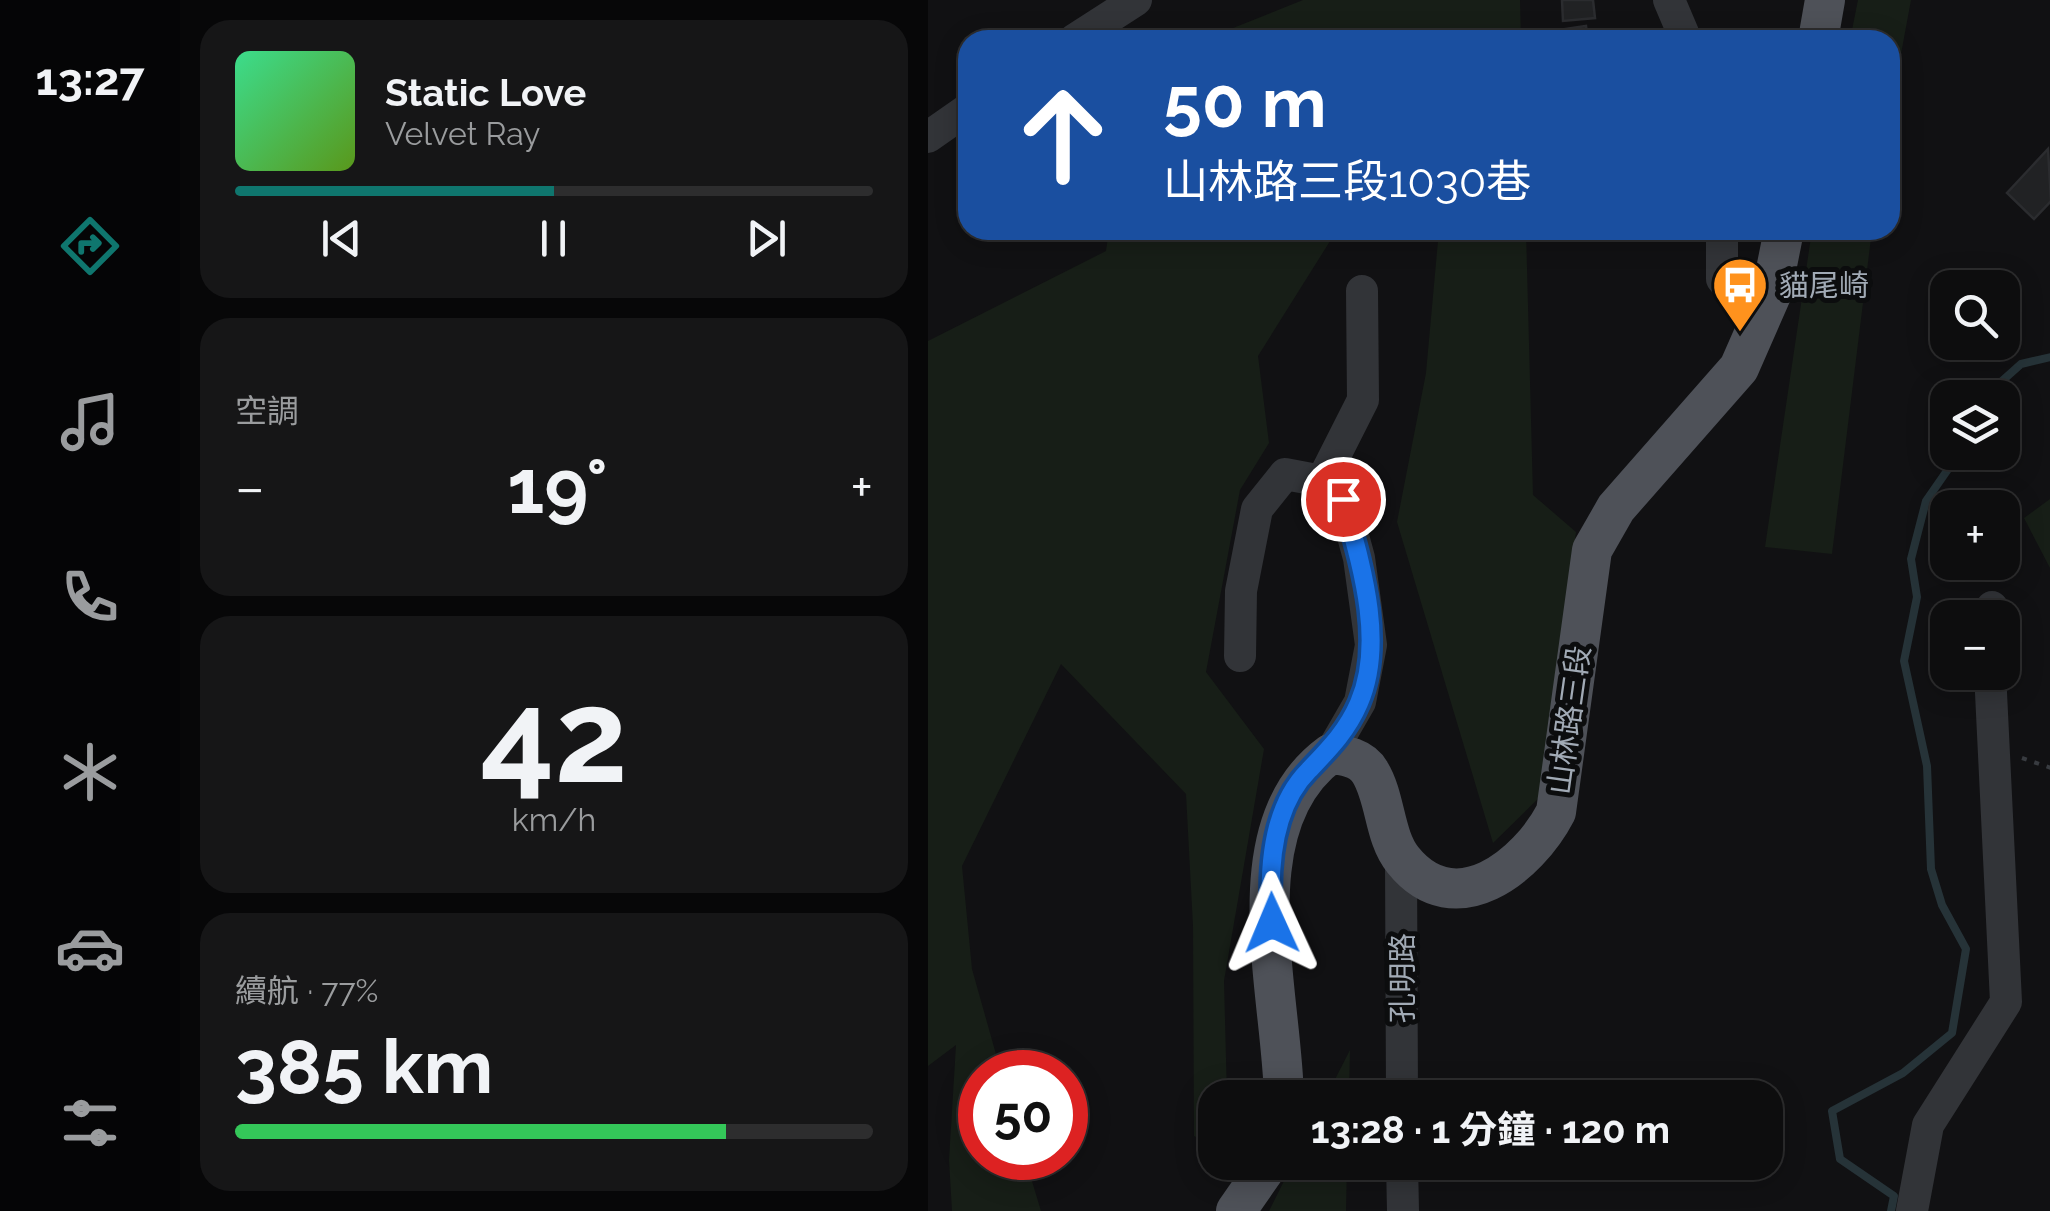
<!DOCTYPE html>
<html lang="zh-TW">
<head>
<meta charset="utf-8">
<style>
	:root { --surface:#0d0d0e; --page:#161617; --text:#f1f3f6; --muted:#9a9c9e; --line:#2d2d2e; --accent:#0f766e }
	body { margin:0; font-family:Raleway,"Noto Sans TC",sans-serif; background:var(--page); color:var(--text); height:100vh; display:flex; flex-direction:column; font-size:38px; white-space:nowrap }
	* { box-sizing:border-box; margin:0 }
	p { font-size:32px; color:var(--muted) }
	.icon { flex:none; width:55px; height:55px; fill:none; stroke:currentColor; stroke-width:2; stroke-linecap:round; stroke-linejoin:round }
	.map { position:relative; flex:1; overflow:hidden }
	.side { display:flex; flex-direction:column; gap:20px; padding:20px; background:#070708; width:748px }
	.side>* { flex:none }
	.banner { position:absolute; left:30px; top:30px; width:942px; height:210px; border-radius:30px; box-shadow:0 5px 25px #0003,0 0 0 2px var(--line); background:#1a4fa0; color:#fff; overflow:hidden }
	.fabs { position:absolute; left:1002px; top:270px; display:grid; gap:20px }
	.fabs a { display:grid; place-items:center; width:90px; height:90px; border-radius:20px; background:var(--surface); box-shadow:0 5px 25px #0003,0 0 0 2px var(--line); font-size:50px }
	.speed { position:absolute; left:30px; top:1050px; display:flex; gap:20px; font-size:50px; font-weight:700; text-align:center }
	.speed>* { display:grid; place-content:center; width:130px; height:130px; border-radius:50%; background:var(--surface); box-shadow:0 5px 25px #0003,0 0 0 2px var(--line); line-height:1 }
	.speed .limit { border:15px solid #d22; background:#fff; color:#111 }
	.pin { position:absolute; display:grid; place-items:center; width:85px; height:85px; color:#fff; margin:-42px; border:5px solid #fff; border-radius:50%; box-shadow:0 2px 10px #0007 }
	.me { position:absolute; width:110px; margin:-55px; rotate:359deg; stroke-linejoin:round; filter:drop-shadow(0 0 8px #0008) }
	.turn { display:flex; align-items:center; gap:35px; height:210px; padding:0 40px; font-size:45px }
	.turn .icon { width:130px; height:130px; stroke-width:2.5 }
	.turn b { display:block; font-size:70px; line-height:85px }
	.big { font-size:75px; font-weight:700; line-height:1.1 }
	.side .tile { flex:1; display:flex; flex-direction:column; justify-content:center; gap:15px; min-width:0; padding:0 35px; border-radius:30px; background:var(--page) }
	.side .dial { align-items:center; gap:0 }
	.dial b { font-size:130px; line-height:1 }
	.song { display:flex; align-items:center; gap:30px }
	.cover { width:120px; height:120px; border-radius:15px; background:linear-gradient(135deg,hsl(150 70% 55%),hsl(90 70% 35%)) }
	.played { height:10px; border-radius:5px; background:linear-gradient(90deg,var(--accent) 50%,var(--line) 50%) }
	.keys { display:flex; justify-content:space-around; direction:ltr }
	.heat { display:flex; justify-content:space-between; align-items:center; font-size:55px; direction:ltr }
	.charge { height:15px; border-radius:8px; background:linear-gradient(90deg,#34c759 77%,var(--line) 0) }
	.trip { position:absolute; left:270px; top:1080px; width:585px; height:100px; border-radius:30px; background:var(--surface); box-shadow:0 5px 25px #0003,0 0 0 2px var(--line); font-weight:700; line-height:100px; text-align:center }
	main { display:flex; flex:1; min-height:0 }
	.tabs { display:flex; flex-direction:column; width:180px; justify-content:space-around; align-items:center; background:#050506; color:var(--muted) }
	.tabs .icon { width:70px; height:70px }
	.tabs .current { color:var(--accent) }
	.tabs b { font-size:45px; color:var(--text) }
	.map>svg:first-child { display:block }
	.green { fill:#171e17 }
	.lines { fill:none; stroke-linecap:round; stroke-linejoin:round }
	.stream { stroke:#263338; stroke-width:8 }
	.building { fill:#212224; stroke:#2b2c2f; stroke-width:2.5 }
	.path { stroke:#383b40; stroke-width:4; stroke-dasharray:5 8; stroke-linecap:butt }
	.minor { stroke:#323438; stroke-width:32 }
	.major { stroke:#4e5158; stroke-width:40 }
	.route-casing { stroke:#114b97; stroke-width:25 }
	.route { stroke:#1a73e8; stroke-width:18 }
	.labels { text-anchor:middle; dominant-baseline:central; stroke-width:10; stroke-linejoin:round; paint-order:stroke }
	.poi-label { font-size:30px; fill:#a1aab5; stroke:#0c0d0e; text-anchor:start }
	.street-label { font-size:30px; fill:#a1aab5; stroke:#0c0d0e }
</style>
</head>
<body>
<main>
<nav class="tabs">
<b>13:27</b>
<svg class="icon current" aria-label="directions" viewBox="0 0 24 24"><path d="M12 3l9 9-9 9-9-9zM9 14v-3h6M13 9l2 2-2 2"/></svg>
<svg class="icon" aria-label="music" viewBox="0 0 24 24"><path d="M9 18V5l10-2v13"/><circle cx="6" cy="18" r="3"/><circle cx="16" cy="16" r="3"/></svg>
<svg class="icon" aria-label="phone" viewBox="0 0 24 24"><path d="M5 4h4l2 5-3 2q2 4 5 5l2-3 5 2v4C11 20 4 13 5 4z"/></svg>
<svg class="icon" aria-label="climate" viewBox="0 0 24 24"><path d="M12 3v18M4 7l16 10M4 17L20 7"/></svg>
<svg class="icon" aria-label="car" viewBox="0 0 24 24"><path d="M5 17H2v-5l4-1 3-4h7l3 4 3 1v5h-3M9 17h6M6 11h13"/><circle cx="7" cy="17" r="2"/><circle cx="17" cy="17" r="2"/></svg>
<svg class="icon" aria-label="filters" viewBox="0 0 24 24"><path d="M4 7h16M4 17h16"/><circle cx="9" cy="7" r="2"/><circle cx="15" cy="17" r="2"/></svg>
</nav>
<section class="side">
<div class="tile">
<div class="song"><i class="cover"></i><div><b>Static Love</b><p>Velvet Ray</p></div></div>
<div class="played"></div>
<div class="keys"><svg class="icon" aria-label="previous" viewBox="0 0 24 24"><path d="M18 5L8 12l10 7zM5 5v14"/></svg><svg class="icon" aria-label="pause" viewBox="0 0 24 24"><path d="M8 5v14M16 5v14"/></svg><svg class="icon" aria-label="next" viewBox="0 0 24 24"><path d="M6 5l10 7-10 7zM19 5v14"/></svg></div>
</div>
<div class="tile"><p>空調</p>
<div class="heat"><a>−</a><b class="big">19°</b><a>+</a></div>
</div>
<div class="tile dial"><b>42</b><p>km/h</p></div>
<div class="tile"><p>續航 · 77%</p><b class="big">385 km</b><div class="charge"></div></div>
</section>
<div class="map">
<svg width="1123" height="1211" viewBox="0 0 1123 1211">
	<rect width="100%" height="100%" fill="#111113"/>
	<path class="green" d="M375 0H592L593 40H275Z
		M930 0H983L963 108 962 40H922Z
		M181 230H409L330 356 341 443 312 490 278 672 336 749 296 981 299 1097 288 1098 287 1147 266 1136 265 926 258 794 133 664 34 866 44 969 73 1072H52V1158H97L113 1211H24L21 1160 28 1045 0 1066V341L178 251Z
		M511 230H598L605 495 648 532 615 794 565 843 469 522 498 373Z
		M884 230H944L904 554 837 547Z
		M1122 499V568L1096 518Z
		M422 1050 421 1097H398Z
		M365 1163H419L418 1211H341Z"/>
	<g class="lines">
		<path class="stream" d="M1055 398 1093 364 1123 357
			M963 1211 966 1196 912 1159 904 1111 975 1073 1024 1033 1038 949 1014 905 1003 869 999 766 976 661 989 597 983 559 998 501 1032 452"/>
	</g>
	<path class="building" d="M634 0H665L667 18 635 21Z
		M658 26 660 40H618L617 32Z
		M1120 149 1123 201 1106 219 1079 193Z"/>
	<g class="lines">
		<path class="path" d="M1094 758 1123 768"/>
		<path class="minor" d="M741 0 758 40
			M146 40 208 0
			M0 137 40 109
			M794 230V279L832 326
			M394 481 435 400 434 291
			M1064 618V607
			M312 656 313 591 329 509 357 474 394 481 415 499 431 558 443 645 432 702 402 754
			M473 858 474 1098
			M474 1162 475 1211
			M984 1211 1000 1125 1078 1002 1062 672"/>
		<path class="major" d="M890 40 897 0
			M356 1098C354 993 304 826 402 754 417 755 434 758 442 772 458 798 456 837 475 860 527 925 600 866 628 812L664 550 688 508 811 368 843 295 856 230
			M308 1211 342 1162"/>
	</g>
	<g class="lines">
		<g class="route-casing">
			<path id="route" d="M344 923C340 873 343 808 381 770 401 749 419 731 431 703 458 641 432 561 415 499"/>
		</g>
		<use href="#route" class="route"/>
	</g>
	<defs>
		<g id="bus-pin" transform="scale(2.875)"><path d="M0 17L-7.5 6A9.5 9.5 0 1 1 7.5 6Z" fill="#ff921d" stroke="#0c0d0e"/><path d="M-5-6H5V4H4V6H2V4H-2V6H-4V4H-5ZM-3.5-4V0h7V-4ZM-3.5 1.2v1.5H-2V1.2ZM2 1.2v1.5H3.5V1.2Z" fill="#fff"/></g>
	</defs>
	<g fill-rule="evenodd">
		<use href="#bus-pin" x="812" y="285"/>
	</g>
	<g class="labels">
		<g class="poi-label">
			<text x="851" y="285">貓尾崎</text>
		</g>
		<g class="street-label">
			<text transform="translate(641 720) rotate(-82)">山林路三段</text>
			<text transform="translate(474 978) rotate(-90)">孔明路</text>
		</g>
	</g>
</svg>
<div class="fabs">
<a><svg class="icon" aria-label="search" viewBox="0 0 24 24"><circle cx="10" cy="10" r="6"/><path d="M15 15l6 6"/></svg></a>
<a><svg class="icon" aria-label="layers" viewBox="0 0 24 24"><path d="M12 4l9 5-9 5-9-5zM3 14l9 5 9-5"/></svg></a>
<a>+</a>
<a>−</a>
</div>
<div class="speed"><div class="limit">50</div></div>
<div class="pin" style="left:415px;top:499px;background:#d93025"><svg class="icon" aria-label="arrive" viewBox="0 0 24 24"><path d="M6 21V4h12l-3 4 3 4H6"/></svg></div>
<svg class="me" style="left:344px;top:923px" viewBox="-20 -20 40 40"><path d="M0-17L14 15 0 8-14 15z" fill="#1a73e8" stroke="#fff" stroke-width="4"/></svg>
<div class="trip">13:28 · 1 分鐘 · 120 m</div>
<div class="banner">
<div class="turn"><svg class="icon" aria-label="ahead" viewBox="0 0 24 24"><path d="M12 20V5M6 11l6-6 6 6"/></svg><div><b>50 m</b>山林路三段1030巷</div></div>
</div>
</div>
</main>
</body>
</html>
